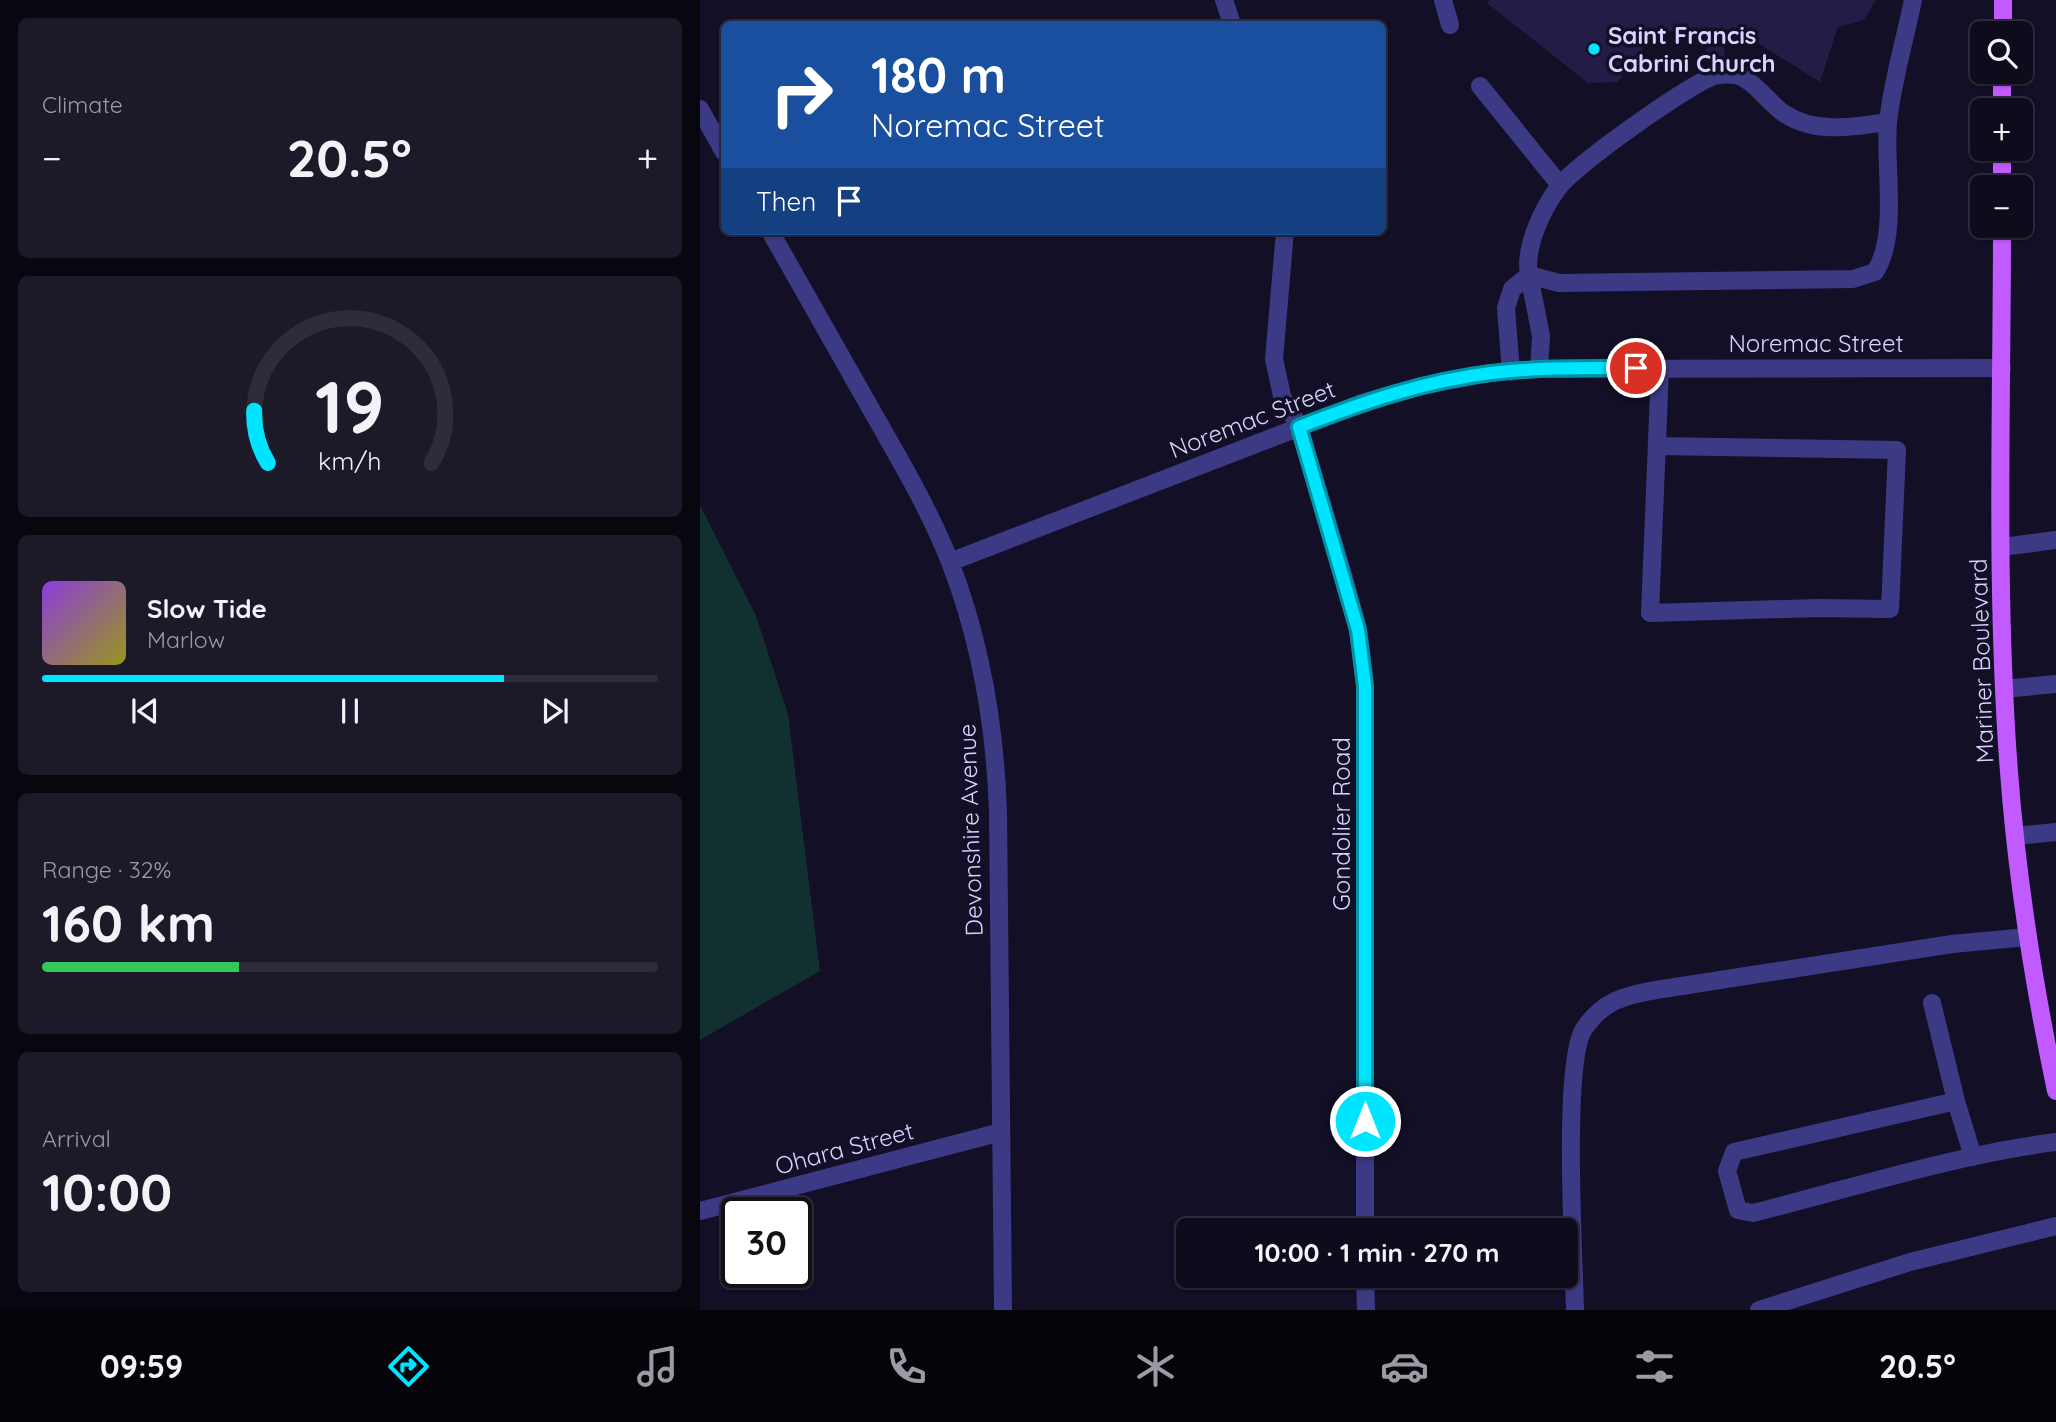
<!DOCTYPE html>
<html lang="en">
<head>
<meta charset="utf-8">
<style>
	:root { --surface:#0e0b1c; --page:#1c1929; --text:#f1f3f6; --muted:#9b9ba3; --line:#2e2b3b; --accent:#00e5ff }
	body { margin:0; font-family:Quicksand,sans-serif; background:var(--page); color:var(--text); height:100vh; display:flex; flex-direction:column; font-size:26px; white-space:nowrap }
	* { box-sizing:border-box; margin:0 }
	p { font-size:23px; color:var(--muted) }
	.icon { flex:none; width:38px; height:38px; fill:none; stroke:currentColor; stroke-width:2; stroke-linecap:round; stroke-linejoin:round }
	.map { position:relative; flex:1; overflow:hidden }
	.drawer { display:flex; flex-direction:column; gap:18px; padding:18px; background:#08060f; width:700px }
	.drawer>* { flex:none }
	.top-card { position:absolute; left:21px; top:21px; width:665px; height:214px; border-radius:10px; box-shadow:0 2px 5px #0004,0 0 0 2px var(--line); background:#1a4fa0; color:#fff; overflow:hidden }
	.fabs { position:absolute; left:1270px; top:21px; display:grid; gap:14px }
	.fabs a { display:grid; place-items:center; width:63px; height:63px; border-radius:10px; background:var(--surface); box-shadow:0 2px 5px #0004,0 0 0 2px var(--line); font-size:35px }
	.speed { position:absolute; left:21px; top:1197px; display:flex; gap:14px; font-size:35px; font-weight:700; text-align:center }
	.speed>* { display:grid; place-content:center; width:91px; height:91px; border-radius:50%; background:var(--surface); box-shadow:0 2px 5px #0004,0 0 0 2px var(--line); line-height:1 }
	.speed .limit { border:4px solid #111; border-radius:10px; background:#fff; color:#111 }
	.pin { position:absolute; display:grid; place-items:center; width:60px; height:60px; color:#fff; margin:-30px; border:4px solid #fff; border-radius:50%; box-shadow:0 2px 7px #0007 }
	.me { position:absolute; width:77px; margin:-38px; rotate:0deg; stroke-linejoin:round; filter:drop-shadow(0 0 5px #0008) }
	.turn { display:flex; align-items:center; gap:24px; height:147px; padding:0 35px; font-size:32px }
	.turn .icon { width:91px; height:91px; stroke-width:2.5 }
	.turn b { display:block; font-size:49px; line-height:60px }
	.then { display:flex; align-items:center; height:66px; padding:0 35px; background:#0003; gap:14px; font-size:26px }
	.big { font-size:52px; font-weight:700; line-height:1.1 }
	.drawer .card { flex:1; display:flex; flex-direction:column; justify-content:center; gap:10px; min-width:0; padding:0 24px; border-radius:10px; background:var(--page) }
	.drawer .dial { align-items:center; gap:0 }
	.dial svg { height:182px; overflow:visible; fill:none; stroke:var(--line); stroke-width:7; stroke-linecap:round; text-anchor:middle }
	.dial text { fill:var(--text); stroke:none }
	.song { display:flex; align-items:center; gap:21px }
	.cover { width:84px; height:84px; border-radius:10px; background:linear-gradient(135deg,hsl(270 70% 55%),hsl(60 70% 35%)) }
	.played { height:7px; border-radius:4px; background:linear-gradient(90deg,var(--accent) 75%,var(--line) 75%) }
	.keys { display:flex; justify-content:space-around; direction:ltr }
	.heat { display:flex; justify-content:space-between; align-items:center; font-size:38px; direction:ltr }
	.charge { height:10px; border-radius:5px; background:linear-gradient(90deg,#34c759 32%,var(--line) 0) }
	.trip { position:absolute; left:476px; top:1218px; width:402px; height:70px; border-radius:10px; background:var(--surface); box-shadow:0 2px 5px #0004,0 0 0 2px var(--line); font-weight:700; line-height:70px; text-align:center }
	.tabs { display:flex; height:112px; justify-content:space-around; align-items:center; background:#06040b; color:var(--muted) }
	.tabs .icon { width:49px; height:49px }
	.tabs .selected { color:var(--accent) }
	.tabs b { font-size:32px; color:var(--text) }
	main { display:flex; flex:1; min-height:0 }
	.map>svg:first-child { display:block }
	.green { fill:#12302f }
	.building { fill:#241b47 }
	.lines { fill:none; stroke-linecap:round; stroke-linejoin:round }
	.minor { stroke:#3d3a85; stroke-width:18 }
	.major { stroke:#c25bff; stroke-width:18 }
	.route-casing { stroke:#0095a6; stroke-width:18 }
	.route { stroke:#00e5ff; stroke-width:12 }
	.poi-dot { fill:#00e5ff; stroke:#130f26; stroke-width:2.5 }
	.labels { text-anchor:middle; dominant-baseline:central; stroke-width:7; stroke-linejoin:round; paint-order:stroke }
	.poi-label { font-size:24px; font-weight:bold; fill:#d9d4ff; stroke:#130f26; text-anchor:start }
	.street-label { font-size:24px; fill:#d9d4ff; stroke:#130f26 }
</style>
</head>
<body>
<main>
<section class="drawer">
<div class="card"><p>Climate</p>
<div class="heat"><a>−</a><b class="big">20.5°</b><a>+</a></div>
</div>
<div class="card dial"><svg viewBox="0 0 100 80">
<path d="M14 69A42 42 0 1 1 86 69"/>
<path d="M14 69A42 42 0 0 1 8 46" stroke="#00e5ff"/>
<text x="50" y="56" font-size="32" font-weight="700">19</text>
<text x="50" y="72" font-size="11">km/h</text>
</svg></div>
<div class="card">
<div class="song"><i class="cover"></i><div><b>Slow Tide</b><p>Marlow</p></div></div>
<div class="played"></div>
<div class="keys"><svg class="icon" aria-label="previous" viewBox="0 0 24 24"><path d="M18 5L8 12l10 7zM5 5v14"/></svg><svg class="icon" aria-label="pause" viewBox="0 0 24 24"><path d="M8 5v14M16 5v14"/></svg><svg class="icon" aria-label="next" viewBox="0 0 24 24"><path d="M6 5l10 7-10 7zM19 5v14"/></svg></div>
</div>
<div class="card"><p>Range · 32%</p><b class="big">160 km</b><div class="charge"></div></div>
<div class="card"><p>Arrival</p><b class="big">10:00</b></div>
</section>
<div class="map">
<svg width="1356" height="1310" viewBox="0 0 1356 1310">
	<rect width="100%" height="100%" fill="#130f26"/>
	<path class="green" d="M0 505 56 616 88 714 120 971 0 1040Z"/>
	<path class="building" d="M790 0H1176L1164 20 1138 27 1120 82 1053 40 1024 41 1025 58H1006L1005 30 955 32 918 82 888 83 787 3Z"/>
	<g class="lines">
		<path class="minor" d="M524 0 532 24
			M743 0 750 25
			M780 86 860 185
			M0 109 24 152
			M1188 122C1154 127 1115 134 1085 114 1069 104 1054 79 1035 75 1029 74 1019 75 1014 76 988 85 875 165 859 187 842 209 824 248 829 275L859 283 1153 279 1175 272C1199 235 1184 166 1188 123 1192 82 1205 40 1213 0
			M70 231C104 291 138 351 172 411 200 460 229 509 250 562 281 642 295 726 298 811L303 1310
			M585 231 574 359 582 396 599 427 645 581 658 630 665 686V1230
			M811 372 806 308 812 289 829 275 841 336 839 369
			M958 446 1197 450 1190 609 1117 608 950 613 960 368
			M1302 547 1356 540
			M250 562 662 403 721 386 790 373 839 369 1302 368
			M1304 689 1356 684
			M1315 836 1356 832
			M1232 1003 1256 1101
			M1273 1157 1256 1101 1034 1152 1027 1171 1038 1210 1053 1213C1153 1188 1254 1155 1356 1142
			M0 1211 301 1132
			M665 1276 666 1310
			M875 1310C874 1259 862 1062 884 1029 902 1001 926 995 956 990L1252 944 1327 937
			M1059 1310 1210 1262 1356 1226"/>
		<path class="major" d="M1303 33V0
			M1302 110V72
			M1302 187V149
			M1302 226C1302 407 1295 591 1309 772 1317 879 1334 986 1356 1091"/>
	</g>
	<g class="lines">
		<g class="route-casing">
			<path id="route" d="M665 1121V686L658 630 599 427C661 403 724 381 791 373 839 367 888 368 936 368"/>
		</g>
		<use href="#route" class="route"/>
	</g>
	<circle class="poi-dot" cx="894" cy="49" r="7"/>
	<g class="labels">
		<g class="poi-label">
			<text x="908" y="35">Saint Francis<tspan x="908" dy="28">Cabrini Church</tspan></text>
		</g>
		<g class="street-label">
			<text x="1116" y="343">Noremac Street</text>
			<text transform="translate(552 419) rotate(-21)">Noremac Street</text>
			<text transform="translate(1281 661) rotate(-92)">Mariner Boulevard</text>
			<text transform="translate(641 824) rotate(-90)">Gondolier Road</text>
			<text transform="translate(270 830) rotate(-92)">Devonshire Avenue</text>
			<text transform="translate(144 1148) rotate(-15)">Ohara Street</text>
		</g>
	</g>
</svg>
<div class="fabs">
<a><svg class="icon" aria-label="search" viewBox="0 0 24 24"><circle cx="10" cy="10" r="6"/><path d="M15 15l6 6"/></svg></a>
<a>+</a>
<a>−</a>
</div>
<div class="speed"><div class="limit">30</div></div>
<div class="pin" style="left:936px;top:368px;background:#d93025"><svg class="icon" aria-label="arrive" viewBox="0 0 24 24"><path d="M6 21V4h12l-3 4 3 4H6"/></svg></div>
<svg class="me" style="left:665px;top:1121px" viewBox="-20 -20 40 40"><circle r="17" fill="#00e5ff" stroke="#fff" stroke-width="3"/><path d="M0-11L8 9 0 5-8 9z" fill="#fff"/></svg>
<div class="trip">10:00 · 1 min · 270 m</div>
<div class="top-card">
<div class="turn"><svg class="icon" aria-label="right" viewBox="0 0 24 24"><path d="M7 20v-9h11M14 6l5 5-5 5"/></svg><div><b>180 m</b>Noremac Street</div></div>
<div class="then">Then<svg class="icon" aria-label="arrive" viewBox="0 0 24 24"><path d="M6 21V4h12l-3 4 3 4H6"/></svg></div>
</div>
</div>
</main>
<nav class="tabs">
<b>09:59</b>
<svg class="icon selected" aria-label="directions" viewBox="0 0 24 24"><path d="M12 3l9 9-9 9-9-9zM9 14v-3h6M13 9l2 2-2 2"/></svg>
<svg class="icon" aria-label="music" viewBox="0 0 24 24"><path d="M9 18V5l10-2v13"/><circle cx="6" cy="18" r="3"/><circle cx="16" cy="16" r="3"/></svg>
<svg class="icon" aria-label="phone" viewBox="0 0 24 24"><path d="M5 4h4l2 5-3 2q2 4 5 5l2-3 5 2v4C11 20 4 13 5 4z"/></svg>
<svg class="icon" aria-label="climate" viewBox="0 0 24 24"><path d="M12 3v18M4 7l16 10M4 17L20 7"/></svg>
<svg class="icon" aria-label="car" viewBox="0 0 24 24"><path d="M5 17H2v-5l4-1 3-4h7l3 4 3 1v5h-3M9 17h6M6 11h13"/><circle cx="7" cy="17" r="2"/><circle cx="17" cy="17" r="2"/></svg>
<svg class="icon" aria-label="filters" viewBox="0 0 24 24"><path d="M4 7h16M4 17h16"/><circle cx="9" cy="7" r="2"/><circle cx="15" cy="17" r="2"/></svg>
<b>20.5°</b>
</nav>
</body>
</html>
